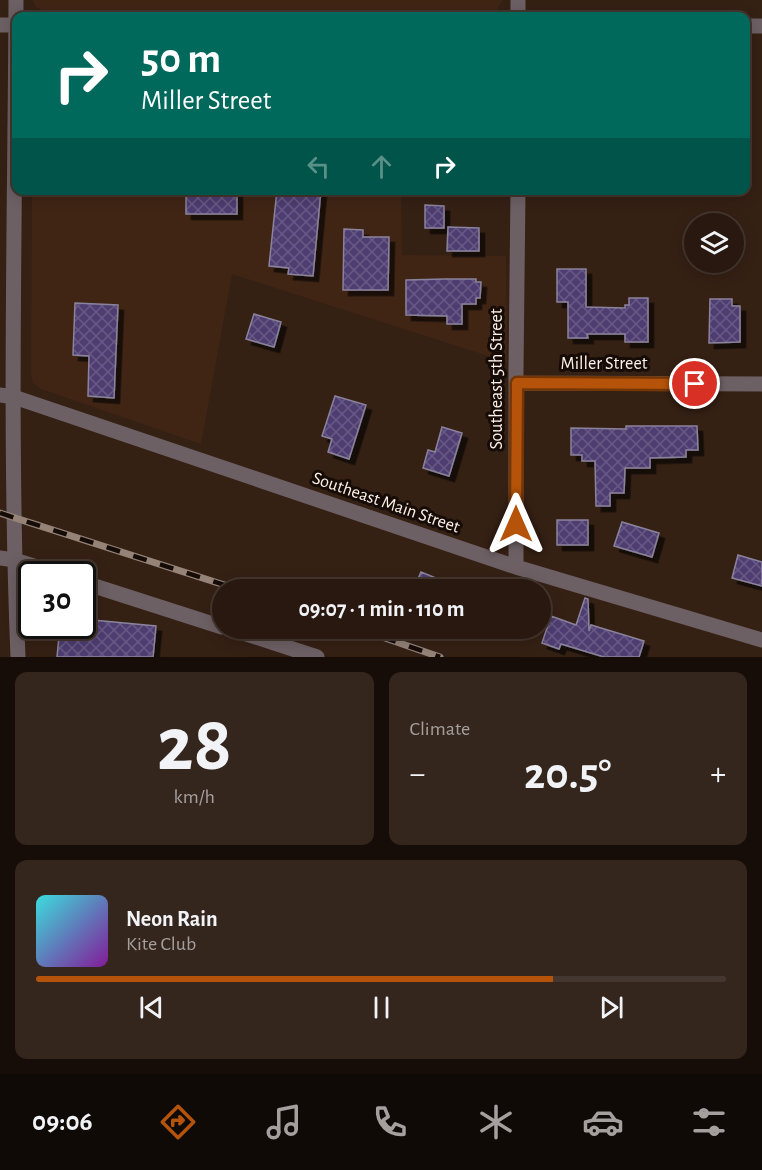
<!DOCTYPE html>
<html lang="en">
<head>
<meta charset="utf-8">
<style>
	:root { --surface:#28180f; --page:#34251d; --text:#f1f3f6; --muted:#a5a09e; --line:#44372f; --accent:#b45309 }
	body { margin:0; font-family:"Alegreya Sans",sans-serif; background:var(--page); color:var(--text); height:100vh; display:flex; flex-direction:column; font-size:22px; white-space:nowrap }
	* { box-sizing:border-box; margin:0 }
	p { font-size:20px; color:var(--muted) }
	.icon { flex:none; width:33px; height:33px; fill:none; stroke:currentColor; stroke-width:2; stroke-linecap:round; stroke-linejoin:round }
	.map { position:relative; height:657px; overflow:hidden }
	.drawer { display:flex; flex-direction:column; gap:15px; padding:15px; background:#160d08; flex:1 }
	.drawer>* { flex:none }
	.hud { position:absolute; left:12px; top:12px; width:738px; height:183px; border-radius:12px; box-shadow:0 3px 15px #0003,0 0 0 2px var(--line); background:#00695c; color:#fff; overflow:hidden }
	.controls { position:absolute; left:684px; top:213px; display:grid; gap:12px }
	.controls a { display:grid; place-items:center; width:60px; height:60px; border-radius:50%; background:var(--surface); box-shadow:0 3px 15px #0003,0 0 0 2px var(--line); font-size:30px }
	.speed { position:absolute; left:18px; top:561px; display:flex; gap:12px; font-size:30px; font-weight:700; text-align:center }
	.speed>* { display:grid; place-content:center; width:78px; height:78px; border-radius:50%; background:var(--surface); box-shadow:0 3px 15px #0003,0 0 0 2px var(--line); line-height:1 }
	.speed .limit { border:3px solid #111; border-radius:9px; background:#fff; color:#111 }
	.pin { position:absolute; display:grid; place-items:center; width:51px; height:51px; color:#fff; margin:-26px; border:3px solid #fff; border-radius:50%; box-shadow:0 2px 6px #0007 }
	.me { position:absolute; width:66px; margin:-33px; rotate:0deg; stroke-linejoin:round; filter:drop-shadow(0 0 4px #0008) }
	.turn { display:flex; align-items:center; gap:21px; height:126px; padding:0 30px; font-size:27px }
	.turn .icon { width:78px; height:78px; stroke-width:2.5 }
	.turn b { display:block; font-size:42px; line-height:51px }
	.lanes { display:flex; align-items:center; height:57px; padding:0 30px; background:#0003; justify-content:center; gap:30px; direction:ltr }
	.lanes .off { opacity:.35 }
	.big { font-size:45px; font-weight:600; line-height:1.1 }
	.drawer .card { flex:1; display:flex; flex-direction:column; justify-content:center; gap:9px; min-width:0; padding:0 21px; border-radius:12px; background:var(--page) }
	.drawer .dial { align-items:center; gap:0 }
	.dial b { font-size:78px; line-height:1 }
	.song { display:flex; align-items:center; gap:18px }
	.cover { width:72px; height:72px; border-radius:9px; background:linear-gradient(135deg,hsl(180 70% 55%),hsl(290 70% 35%)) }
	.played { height:6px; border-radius:3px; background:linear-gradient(90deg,var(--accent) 75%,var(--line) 75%) }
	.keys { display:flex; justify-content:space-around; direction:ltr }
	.heat { display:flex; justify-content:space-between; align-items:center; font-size:33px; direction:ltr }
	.drawer .tiles { flex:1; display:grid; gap:15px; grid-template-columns:1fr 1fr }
	.card:last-child { grid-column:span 2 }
	.trip { position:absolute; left:212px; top:579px; width:339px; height:60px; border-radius:30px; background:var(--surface); box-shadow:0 3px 15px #0003,0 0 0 2px var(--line); font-weight:600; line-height:60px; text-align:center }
	.dock { display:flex; height:96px; justify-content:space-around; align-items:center; background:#100a06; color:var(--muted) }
	.dock .icon { width:42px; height:42px }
	.dock .on { color:var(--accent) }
	.dock b { font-size:27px; color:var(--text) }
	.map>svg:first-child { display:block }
	.built { fill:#402515 }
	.building { fill:url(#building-cross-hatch); stroke:#8a839c; stroke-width:1.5; filter:url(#shadow) }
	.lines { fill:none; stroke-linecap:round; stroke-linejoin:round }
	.minor { stroke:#6d6064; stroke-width:15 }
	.tertiary { stroke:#6d6064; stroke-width:15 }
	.rail-casing { stroke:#958378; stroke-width:7 }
	.rail { stroke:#160c07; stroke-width:4.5; stroke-dasharray:14; stroke-linecap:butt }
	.route-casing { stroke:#753606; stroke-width:15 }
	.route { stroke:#b45309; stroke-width:10 }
	.labels { text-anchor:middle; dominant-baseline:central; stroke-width:6; stroke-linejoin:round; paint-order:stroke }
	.street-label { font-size:18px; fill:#fff1e8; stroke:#160c07 }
</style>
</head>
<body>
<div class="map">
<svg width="762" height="657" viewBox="0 0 762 657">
	<defs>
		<pattern id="building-cross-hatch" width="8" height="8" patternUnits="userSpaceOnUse" patternTransform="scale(1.5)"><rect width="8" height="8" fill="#4e3d71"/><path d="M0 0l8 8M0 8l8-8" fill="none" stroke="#695a85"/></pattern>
		<filter id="shadow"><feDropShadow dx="5.5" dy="5.5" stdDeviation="0" flood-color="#0009"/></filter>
	</defs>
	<rect width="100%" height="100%" fill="#352014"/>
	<path class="built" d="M32 0H502L496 12 490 15 47 13 36 7Z
		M32 191H401L402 255 506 256 507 362 232 274 201 444 41 389 33 383 31 374Z"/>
	<path class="building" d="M186 190H237V214H186Z
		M277 190H321L313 276 288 274 289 268 269 266Z
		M425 205 444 206V228H425Z
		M448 227 479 228V251H447Z
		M344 229 363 230V237H389L388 290H343Z
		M557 269H586V307L625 308V305H629V298H648V342H625V334H587L588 338H568V302H557Z
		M445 279H476V282H481L480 298H476V304H462V324H447V316L406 315V280Z
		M710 299H732V306H740V342L709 343Z
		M75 303 118 305 114 398 88 396 89 356 73 355Z
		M254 314 281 322 274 347 246 339Z
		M335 396 366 405 349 459 328 452 332 439 322 436Z
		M626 426H697L698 450H686V457L650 458V468H625L624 493H610V506H596L595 461H582V455H571V428L626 429Z
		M442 427 462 433 449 476 423 468 428 450 435 452Z
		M557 520H588V545H557Z
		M622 522 659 533 652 557 614 546Z
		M738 555 762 562V586L732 578Z
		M421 572 463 589V590H413Z
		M585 598 588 599 589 631 591 625 644 641 639 657H604L561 644 559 649 542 643 551 616 576 625Z
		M82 619 156 626 153 657H57L60 626H82Z"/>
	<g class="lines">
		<path class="minor" d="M16 0C15 219 9 438 18 657
			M517 383 762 384
			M0 395 14 397 516 567 762 640
			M0 558 14 560 60 574
			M516 567V370L518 190
			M82 582 222 627
			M228 628 317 657"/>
		<path class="tertiary" d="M518 0V16
			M0 25H16
			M746 26H762"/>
		<g class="rail-casing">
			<path id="rail" d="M0 513 240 590
				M356 628 440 657"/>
		</g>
		<use href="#rail" class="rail"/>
	</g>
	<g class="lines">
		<g class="route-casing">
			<path id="route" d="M516 524 517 383 695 384"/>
		</g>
		<use href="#route" class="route"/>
	</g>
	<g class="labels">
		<g class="street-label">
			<text x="604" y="364">Miller Street</text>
			<text transform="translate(497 379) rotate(-90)">Southeast 5th Street</text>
			<text transform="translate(386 503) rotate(19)">Southeast Main Street</text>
		</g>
	</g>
</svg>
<div class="controls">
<a><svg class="icon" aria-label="layers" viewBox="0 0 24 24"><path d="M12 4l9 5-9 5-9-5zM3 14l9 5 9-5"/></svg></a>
</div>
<div class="speed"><div class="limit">30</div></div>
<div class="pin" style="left:695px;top:384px;background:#d93025"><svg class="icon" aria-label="arrive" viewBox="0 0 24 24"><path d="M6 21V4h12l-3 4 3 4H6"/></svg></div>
<svg class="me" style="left:516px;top:524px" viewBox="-20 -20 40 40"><path d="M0-17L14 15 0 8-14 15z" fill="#b45309" stroke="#fff" stroke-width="4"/></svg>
<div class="trip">09:07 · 1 min · 110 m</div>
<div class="hud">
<div class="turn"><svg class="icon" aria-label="right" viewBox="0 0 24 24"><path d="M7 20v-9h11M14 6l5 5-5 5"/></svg><div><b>50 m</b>Miller Street</div></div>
<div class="lanes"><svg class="icon off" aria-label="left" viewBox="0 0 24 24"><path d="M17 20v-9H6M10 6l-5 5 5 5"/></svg><svg class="icon off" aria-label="ahead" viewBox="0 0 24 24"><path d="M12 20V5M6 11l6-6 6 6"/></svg><svg class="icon" aria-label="right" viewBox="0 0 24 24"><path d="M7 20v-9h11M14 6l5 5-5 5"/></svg></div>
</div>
</div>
<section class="drawer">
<div class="tiles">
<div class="card dial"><b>28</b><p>km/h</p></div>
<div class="card"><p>Climate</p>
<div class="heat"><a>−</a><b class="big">20.5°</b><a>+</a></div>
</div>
<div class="card">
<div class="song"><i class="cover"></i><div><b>Neon Rain</b><p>Kite Club</p></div></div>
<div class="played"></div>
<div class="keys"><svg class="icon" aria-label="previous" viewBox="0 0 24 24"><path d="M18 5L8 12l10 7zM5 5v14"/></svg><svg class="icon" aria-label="pause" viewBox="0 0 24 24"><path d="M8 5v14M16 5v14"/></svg><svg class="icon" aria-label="next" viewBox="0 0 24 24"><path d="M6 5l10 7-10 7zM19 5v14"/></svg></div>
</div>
</div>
</section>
<nav class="dock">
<b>09:06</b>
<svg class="icon on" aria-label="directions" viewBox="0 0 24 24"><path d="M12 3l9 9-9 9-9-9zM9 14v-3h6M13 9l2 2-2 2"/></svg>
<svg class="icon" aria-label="music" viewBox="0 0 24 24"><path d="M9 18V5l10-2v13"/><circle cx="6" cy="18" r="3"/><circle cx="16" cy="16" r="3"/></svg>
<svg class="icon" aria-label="phone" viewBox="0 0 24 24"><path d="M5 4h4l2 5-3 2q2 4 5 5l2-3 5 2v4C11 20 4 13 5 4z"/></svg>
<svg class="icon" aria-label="climate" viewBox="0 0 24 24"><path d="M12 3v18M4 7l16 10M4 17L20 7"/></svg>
<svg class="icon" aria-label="car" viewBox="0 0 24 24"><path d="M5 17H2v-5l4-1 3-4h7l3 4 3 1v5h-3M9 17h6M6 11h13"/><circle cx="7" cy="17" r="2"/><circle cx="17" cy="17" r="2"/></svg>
<svg class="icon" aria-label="filters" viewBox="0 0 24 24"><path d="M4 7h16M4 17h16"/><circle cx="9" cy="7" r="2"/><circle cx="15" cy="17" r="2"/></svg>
</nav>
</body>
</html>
